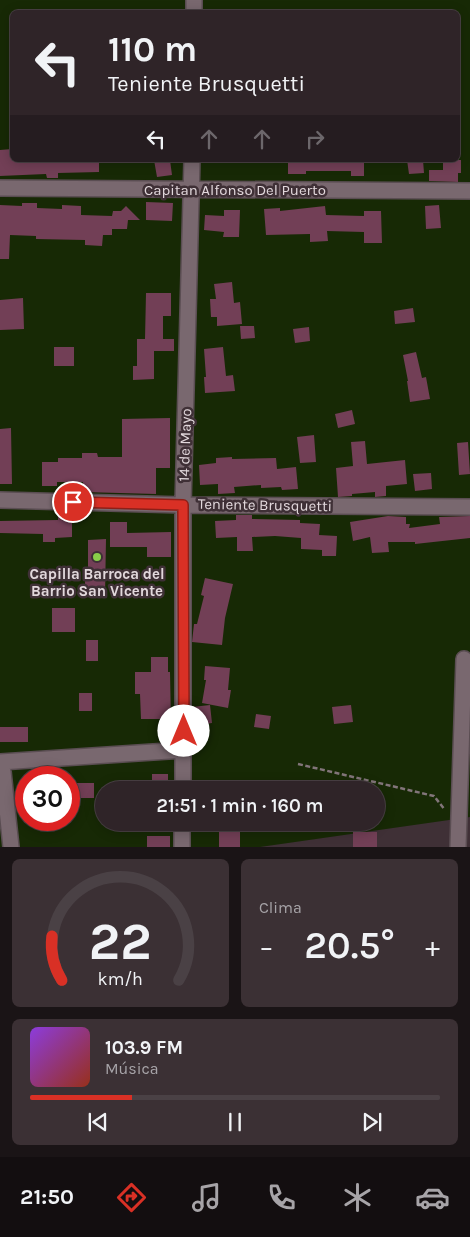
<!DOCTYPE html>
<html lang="es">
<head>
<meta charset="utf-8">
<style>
	:root { --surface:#2f2428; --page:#3b3034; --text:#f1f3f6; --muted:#a7a4a8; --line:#4a4145; --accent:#d93025 }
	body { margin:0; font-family:Karla,sans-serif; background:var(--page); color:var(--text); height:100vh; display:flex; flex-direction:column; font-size:19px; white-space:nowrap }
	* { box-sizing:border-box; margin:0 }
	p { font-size:16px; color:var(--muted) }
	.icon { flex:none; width:28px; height:28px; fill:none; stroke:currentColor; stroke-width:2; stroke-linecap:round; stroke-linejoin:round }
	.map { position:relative; height:847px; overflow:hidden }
	.side { display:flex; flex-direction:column; gap:12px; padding:12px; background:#1a1416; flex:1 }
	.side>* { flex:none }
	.guide { position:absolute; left:10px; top:10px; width:450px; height:152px; border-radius:8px; box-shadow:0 2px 12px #0003,0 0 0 1px var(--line); background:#2f2428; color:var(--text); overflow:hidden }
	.speed { position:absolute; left:15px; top:766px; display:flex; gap:10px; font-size:25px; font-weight:700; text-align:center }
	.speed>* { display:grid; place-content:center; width:65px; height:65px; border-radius:50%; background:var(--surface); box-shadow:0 2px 12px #0003,0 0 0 1px var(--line); line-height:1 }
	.speed .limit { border:8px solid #d22; background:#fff; color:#111 }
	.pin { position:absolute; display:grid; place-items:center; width:42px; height:42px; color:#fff; margin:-21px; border:2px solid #fff; border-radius:50%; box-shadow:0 1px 5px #0007 }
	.me { position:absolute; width:55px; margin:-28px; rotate:0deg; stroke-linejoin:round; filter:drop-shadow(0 0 4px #0008) }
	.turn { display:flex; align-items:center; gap:18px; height:105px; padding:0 15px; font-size:22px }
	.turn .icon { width:65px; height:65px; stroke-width:2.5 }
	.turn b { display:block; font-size:35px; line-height:42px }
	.lanes { display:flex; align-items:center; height:48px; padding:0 15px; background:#0003; justify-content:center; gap:25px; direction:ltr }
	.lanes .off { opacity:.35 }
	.big { font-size:38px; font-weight:600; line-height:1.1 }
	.side .tile { flex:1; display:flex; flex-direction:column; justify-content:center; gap:8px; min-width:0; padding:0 18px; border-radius:8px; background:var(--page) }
	.side .dial { align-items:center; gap:0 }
	.dial svg { height:130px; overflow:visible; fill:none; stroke:var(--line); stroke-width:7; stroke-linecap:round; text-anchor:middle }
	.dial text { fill:var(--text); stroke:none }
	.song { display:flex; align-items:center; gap:15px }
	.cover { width:60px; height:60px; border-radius:8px; background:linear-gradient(135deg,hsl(270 70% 55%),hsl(10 70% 35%)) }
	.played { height:5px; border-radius:2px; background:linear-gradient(90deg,var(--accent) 25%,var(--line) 25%) }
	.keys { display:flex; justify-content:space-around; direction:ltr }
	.heat { display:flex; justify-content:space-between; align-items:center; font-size:28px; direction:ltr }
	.side .tiles { flex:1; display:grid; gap:12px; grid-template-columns:1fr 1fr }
	.tile:last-child { grid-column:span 2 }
	.trip { position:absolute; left:95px; top:781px; width:290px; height:50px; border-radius:25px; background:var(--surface); box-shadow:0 2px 12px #0003,0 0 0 1px var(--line); font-weight:600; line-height:50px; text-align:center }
	.tabs { display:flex; height:80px; justify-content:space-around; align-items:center; background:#130e10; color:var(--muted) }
	.tabs .icon { width:35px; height:35px }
	.tabs .selected { color:var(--accent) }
	.tabs b { font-size:22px; color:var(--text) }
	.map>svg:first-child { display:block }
	.water { fill:#172905; fill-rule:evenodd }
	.building { fill:#723f56 }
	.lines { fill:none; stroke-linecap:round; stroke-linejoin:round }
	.minor-casing { stroke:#5a4d52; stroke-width:18 }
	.path { stroke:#82757a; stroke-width:2.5; stroke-dasharray:5 2.5; stroke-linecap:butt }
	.minor { stroke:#79686f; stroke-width:15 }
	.route-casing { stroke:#8d1f18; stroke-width:12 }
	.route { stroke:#d93025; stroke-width:9 }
	.poi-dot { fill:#89cf49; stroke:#3f3036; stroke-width:2 }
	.labels { text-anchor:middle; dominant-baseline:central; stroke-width:5; stroke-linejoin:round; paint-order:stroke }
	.street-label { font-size:15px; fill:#e2d8dc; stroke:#3f3036 }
	.poi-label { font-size:15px; font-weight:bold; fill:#e2d8dc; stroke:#3f3036 }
</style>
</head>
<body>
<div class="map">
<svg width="470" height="847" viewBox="0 0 470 847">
	<rect width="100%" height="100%" fill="#3f3036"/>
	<path class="water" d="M0 0H470V817L260 847H0ZM12 12H458V160H12ZM26 778H69V820H26ZM104 790H376V822H104Z"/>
	<path class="building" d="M12 149V160H99V172L58 173V178H47L46 174 0 176V150Z
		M154 160H170L172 175 157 177Z
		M288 160H364V176H351V171H306V174H288Z
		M407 160H423L424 173 409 174Z
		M443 160H461V173H458V182L429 181V170H443Z
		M146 202 173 203 172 221 146 220Z
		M22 203H37V208L62 209V205L81 206V215L112 216 113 211H121L126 206 140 220H128L127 229H112V235H103L102 246 85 245V240L36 239V236L10 235 9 259H0V205L22 206Z
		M439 205 441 228 426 229 425 206Z
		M325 206 326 215 364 216V211H381L382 243H364V232L327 231 328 241 310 242V234L266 235 264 209 280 208V211Z
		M224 210H240L239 237H223L224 232 204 230 205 215 224 216Z
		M232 282 234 303 240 302 242 324 217 326V317H211L210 299H216L214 284Z
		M146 293H171V316H163V339H174V351H154V379L133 380V366H137V339H145Z
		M23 298 24 329 0 330V300Z
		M413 308 415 322 395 324 394 311Z
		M240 326H254L255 338 241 339Z
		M309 327 310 341 295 343 293 329Z
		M54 347H74V366H54Z
		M223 347 226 376 233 375 235 391 205 393 204 377H206L204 349Z
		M416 352 422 378 426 377 430 399 410 402 407 381H408L403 355Z
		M352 410 355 424 338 428 335 414Z
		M170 418V468H156V494L83 492V482H57V486H42V462H58V458H82V453H97L98 457H122V419Z
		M11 428 12 484H0V429Z
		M314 435 316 462 300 463 297 437Z
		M365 441 367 464 405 460 407 484 386 486V496L375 497V492L352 494V496L338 497 336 468 353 466 351 442Z
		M468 442 470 474 459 475 457 443Z
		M232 457V459L276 458 277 469 296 467 298 489 282 490 281 487 261 488V485L234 487 235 493 218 494V484L200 485 199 465 216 463V458Z
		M431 473 432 489 415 491 413 474Z
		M236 515H252V519L300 520V523L320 524 319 535 337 536 336 556H322V550L301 549V538L275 536 252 537 253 551H237V537L216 538 215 521 236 520Z
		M388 516 406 517V524H410L409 528 440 524 439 517 470 516V538L415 544V542H388L389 552 372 553 370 537 353 541 350 522Z
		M58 517H72V537L55 538V542H43V534L0 533V521L58 520Z
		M110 522H127V533L171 532V557H147V547H110Z
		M106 539 105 596H85V580H88V540Z
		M205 578 233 584 225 618 222 645 192 642 194 624H197L204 596 201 595Z
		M52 608H75V632H52Z
		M86 640H98V661H86Z
		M151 657H168V672H170L171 722 160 723V719H141L140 694H135V672H151Z
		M205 666 230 668 228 690H231L228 708 202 703 206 680H204Z
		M79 693H92V711H79Z
		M210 705 212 723 192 726V707Z
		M351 705 353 722 334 724 332 707Z
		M256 714 271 716 269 729 254 727Z
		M0 727H28V742H0Z
		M152 774H168V787H152Z
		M75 783H94V798H75Z
		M219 829H240V847H219Z
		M353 832H377V847H353Z
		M147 836H170V847H147Z"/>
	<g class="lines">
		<g class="minor-casing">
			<path id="minor" d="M194 12V0
				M0 188 470 191
				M0 500 183 505 470 507
				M0 762 184 750
				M2 762 11 847
				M183 790V505L192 160
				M182 847V822
				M458 847 464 659"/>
		</g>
		<path class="path" d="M298 764 434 796 445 810"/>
		<use href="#minor" class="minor"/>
	</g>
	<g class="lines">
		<g class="route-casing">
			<path id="route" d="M73 502 183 505 184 731"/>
		</g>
		<use href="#route" class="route"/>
	</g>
	<circle class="poi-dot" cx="97" cy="557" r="5"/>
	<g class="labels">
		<g class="street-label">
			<text x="235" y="190">Capitan Alfonso Del Puerto</text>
			<text transform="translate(185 445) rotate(-88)">14 de Mayo</text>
			<text transform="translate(265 505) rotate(1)">Teniente Brusquetti</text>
		</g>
		<g class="poi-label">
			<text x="97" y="574">Capilla Barroca del<tspan x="97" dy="17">Barrio San Vicente</tspan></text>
		</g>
	</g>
</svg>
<div class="speed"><div class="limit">30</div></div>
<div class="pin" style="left:73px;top:502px;background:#d93025"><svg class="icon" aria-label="arrive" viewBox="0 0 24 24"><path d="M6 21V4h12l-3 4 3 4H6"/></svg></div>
<svg class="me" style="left:184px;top:731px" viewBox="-20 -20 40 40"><circle r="19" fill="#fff"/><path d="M0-13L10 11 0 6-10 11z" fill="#d93025"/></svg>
<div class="trip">21:51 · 1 min · 160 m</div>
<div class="guide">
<div class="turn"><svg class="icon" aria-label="left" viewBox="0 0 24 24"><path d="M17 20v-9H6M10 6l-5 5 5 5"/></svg><div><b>110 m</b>Teniente Brusquetti</div></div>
<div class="lanes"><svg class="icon" aria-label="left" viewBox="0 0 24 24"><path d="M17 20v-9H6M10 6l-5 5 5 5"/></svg><svg class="icon off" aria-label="ahead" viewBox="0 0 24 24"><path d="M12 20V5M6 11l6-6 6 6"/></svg><svg class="icon off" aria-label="ahead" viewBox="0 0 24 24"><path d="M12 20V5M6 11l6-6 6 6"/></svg><svg class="icon off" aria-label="right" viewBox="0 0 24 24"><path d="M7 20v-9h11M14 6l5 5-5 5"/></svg></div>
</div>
</div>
<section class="side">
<div class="tiles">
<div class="tile dial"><svg viewBox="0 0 100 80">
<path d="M14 69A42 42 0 1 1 86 69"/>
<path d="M14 69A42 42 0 0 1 8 42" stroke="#d93025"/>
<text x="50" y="56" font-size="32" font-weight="700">22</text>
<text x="50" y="72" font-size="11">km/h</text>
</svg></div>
<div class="tile"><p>Clima</p>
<div class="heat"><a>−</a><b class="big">20.5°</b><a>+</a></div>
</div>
<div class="tile">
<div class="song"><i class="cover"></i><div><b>103.9 FM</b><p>Música</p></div></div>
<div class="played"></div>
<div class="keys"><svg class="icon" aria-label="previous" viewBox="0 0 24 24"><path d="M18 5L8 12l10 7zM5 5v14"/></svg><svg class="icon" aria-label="pause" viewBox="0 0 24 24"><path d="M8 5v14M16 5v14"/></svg><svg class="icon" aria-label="next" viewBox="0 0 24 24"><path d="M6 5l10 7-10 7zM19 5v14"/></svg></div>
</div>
</div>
</section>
<nav class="tabs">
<b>21:50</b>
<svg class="icon selected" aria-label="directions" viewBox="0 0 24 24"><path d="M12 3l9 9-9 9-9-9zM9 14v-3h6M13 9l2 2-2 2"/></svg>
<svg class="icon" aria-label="music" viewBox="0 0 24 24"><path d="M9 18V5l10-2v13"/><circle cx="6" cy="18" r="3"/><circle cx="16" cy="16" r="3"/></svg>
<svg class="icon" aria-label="phone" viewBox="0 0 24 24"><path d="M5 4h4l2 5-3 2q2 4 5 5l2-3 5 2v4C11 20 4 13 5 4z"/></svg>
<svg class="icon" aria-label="climate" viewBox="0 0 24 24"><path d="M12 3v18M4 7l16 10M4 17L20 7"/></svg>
<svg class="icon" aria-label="car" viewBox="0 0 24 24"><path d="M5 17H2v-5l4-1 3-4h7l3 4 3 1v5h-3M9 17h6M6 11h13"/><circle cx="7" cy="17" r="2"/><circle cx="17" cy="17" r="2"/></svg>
</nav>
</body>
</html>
